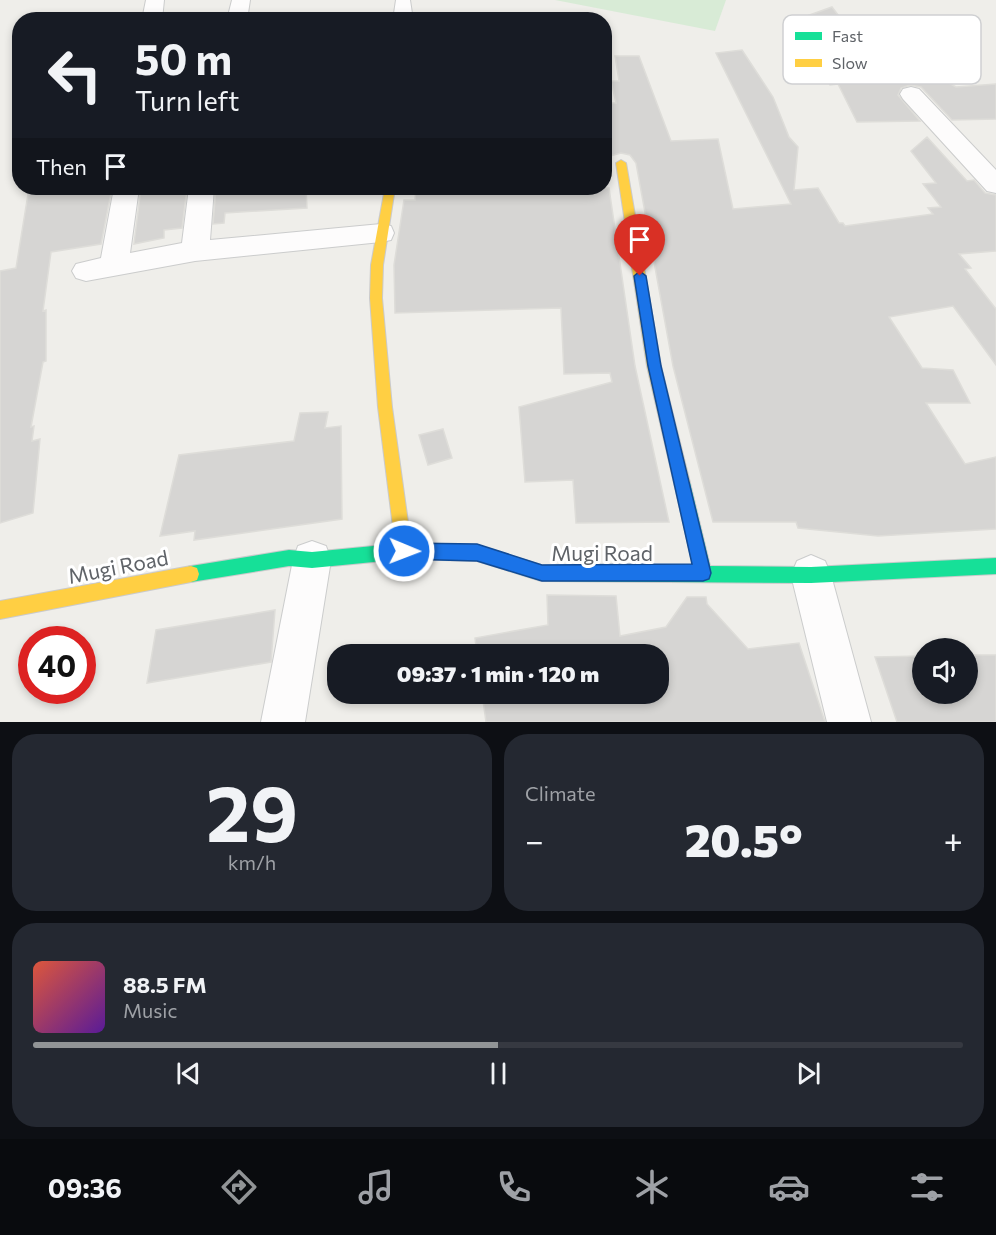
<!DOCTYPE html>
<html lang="en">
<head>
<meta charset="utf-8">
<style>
	:root { --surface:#171b24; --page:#242831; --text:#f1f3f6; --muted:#9ea1a6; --line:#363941; --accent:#919496 }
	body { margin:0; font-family:Commissioner,sans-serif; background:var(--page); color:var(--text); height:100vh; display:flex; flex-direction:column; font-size:22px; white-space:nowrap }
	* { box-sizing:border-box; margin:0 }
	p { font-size:20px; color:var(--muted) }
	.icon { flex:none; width:33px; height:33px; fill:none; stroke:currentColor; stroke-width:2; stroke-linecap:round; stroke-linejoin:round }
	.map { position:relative; height:722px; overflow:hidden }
	.drawer { display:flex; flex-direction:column; gap:12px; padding:12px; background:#0d0f14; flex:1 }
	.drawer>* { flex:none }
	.top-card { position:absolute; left:12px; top:12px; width:600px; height:183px; border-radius:24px; box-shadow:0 3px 9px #0003; background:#171b24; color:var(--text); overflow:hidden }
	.buttons { position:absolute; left:912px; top:638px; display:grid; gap:12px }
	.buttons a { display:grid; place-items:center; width:66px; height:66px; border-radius:50%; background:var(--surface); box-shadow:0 3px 9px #0003; font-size:30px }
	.speed { position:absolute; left:18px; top:626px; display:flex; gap:12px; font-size:30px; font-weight:700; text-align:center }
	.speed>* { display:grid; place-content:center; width:78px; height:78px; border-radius:50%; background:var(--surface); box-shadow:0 3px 9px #0003; line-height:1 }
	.speed .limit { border:9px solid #d22; background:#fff; color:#111 }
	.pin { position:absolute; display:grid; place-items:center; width:51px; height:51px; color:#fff; margin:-62px -26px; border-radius:50% 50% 50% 0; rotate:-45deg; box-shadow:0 0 6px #0007 }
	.pin .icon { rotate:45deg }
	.me { position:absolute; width:66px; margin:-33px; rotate:91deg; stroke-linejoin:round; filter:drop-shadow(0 0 4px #0008) }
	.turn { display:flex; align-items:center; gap:21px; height:126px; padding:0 24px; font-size:27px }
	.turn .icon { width:78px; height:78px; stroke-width:2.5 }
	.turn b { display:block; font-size:42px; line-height:51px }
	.then { display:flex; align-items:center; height:57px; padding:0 24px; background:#0003; gap:12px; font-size:22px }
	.big { font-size:45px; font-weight:800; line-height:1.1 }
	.drawer .widget { flex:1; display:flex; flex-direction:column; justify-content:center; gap:9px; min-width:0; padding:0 21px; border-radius:24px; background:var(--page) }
	.drawer .dial { align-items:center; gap:0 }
	.dial b { font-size:78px; line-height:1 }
	.song { display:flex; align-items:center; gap:18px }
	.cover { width:72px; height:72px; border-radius:9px; background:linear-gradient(135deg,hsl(10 70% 55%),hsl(270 70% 35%)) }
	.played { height:6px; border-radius:3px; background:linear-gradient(90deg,var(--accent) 50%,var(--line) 50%) }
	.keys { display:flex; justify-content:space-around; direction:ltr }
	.heat { display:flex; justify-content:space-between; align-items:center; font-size:33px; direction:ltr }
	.drawer .tiles { flex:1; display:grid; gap:12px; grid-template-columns:1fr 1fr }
	.widget:last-child { grid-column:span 2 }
	.trip { position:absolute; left:327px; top:644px; width:342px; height:60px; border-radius:24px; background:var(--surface); box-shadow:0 3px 9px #0003; font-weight:800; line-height:60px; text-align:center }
	.tabs { display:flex; height:96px; justify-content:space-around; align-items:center; background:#090b0e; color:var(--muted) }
	.tabs .icon { width:42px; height:42px }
	.tabs .on { color:var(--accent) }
	.tabs b { font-size:27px; color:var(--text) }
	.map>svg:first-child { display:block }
	.green { fill:#d8ebd6 }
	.building { fill:#d6d5d3; stroke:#deddd9; stroke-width:1.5 }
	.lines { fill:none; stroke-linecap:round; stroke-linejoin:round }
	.street-casing { stroke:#cbcccc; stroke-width:2 }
	.fast-casing { stroke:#cacacb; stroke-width:2 }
	.slow-casing { stroke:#cacacb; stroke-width:2 }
	.street { fill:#fdfcfc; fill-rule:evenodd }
	.fast { fill:#16e098; fill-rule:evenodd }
	.slow { fill:#ffcf43; fill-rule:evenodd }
	.route { fill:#1a73e8; stroke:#114b97; stroke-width:1.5 }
	.labels { text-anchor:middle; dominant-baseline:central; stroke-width:6; stroke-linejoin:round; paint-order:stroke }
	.near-street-label { font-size:21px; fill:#5f6368; stroke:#fff }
	.key { fill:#fff; stroke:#cfd0d2; stroke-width:1.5 }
	.key-label { font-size:16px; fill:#5f6368 }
</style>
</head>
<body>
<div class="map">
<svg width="996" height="722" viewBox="0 0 996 722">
	<rect width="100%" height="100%" fill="#efeeea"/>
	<path class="green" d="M555 0H726L715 31Z"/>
	<path class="building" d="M832 7 854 36 897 29 934 75 956 87 996 84V119L952 120 921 87 910 85 901 88 898 95 920 121 857 122 838 84 830 85 793 21Z
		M742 50 773 97 789 137 798 147 794 190 818 188 839 223H843L845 226 933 214 928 208 941 207 923 184 936 183 911 151 927 137 967 181 974 180 985 193 996 195V251L959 254 971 268 965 269 996 309V365L953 306 889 317 922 368 953 370 970 403H926L965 464 996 457V529L878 536 798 528 796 522H713L673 366 636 163 630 155 621 153 610 156 606 103H616L611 81H619L615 56H639L671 141 718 139 733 209 791 204 716 53Z
		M29 188H112L101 244 51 252 43 311 46 310V361L43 362 31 427 34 426 32 441 40 439 33 513 0 523V271L16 268Z
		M141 188H187L182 228 164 230V238L134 244Z
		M216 188H306L307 208 225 213 224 223 213 224Z
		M416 188H609L635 366 669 522 576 523 573 480 525 482 519 407 612 382 610 373 564 374 561 308 395 313 394 265 404 200H415Z
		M328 412 325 428 341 426 342 519 194 540 195 531 160 536 179 455 294 441 300 413Z
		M443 429 452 458 428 465 419 435Z
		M547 595 616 596 620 636 666 627 687 597H706L707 604 748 649 799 643 825 722H486L482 693H658V654H477L475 638 548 625Z
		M275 610 271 662 147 683 156 630Z
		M968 655H996V722H897L875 657 922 656V693H968Z"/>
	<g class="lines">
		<g class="street-casing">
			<path id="street" d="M146 0H164L162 20H142Z
				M232 0H250L247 20H227Z
				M396 0H410L413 20H393Z
				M911 87 919 89 996 170V193L987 191 903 99 900 94 903 89Z
				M114 188H139L130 253 182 243 189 188H214L210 240 381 224 391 226 394 233 391 240 381 242 195 261 86 281 76 278 72 271 76 264 101 258Z
				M312 541 326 546 331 560 305 722H261L293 560 298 546Z
				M811 555 825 561 831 575 871 722H827L791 575 797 561Z"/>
		</g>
		<g class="fast-casing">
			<path id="fast" d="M682 476 687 478 690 483 710 566 811 567 996 558V574L811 583 541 581 477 561 404 559 312 568 289 566 191 582 185 580 183 574 185 568 191 566 289 550 312 552 404 543 477 545 541 565 693 566 674 483 677 478Z"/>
		</g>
		<g class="slow-casing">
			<path id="slow" d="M621 160 626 163 661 366 690 483 687 488 682 490 677 488 674 483 647 366 616 163Z
				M385 188H395L383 265 382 298 392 407 412 551 410 557 404 559 398 557 396 551 378 407 370 298 371 265Z
				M191 566 197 568 199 574 197 580 191 582 0 619V601Z"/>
		</g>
		<use href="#street" class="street"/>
		<use href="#fast" class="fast"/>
		<use href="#slow" class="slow"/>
	</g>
	<path class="route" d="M640 271 646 276 661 366 711 573 709 579 703 581H542L477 561 404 559 398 557 395 551 398 545 404 543 477 544 542 565 692 564 648 366 634 276Z"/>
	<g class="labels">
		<g class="near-street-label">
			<text x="602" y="552">Mugi Road</text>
			<text transform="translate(118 566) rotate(-11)">Mugi Road</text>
		</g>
	</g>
	<rect x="783" y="15" width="198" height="69" rx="9" class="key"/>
	<rect x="795" y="32" width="27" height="8" fill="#16e098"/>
	<rect x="795" y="59" width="27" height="8" fill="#ffcf43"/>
	<g class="key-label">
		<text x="832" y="42">Fast</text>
		<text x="832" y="69">Slow</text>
	</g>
</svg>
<div class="buttons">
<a><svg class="icon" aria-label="sound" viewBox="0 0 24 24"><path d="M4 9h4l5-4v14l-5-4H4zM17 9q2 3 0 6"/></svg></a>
</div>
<div class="speed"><div class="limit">40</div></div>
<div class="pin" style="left:640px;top:276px;background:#d93025"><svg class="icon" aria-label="arrive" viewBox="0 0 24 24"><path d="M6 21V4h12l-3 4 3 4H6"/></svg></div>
<svg class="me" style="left:404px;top:551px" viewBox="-20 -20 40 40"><circle r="17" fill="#1a73e8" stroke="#fff" stroke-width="3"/><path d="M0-11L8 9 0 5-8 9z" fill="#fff"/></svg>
<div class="trip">09:37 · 1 min · 120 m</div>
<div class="top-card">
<div class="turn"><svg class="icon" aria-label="left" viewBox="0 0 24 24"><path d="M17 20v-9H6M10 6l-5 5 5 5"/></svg><div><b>50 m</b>Turn left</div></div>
<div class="then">Then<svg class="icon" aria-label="arrive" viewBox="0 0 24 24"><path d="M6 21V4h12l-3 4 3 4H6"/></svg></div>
</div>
</div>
<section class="drawer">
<div class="tiles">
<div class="widget dial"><b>29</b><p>km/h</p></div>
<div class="widget"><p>Climate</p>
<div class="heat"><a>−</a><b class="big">20.5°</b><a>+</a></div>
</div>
<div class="widget">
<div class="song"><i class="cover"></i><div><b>88.5 FM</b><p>Music</p></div></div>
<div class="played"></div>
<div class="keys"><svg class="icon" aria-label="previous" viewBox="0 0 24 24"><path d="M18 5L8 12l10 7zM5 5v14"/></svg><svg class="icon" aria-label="pause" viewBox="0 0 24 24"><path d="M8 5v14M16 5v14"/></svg><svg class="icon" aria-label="next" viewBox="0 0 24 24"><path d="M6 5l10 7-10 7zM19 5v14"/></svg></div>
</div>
</div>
</section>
<nav class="tabs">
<b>09:36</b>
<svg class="icon on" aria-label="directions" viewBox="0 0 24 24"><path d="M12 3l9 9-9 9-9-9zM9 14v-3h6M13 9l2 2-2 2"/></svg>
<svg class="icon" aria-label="music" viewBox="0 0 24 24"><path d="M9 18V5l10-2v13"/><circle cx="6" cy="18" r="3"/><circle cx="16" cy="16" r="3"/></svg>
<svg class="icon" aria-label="phone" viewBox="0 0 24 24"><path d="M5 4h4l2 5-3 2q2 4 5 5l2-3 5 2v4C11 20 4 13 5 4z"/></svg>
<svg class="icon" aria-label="climate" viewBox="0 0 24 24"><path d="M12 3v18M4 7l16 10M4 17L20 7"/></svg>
<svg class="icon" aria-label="car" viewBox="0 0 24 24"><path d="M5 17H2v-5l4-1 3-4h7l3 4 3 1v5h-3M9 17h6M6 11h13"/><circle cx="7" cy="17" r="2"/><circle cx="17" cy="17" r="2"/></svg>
<svg class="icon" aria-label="filters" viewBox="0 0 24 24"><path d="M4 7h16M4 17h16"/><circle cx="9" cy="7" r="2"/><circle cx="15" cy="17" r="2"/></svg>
</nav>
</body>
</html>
